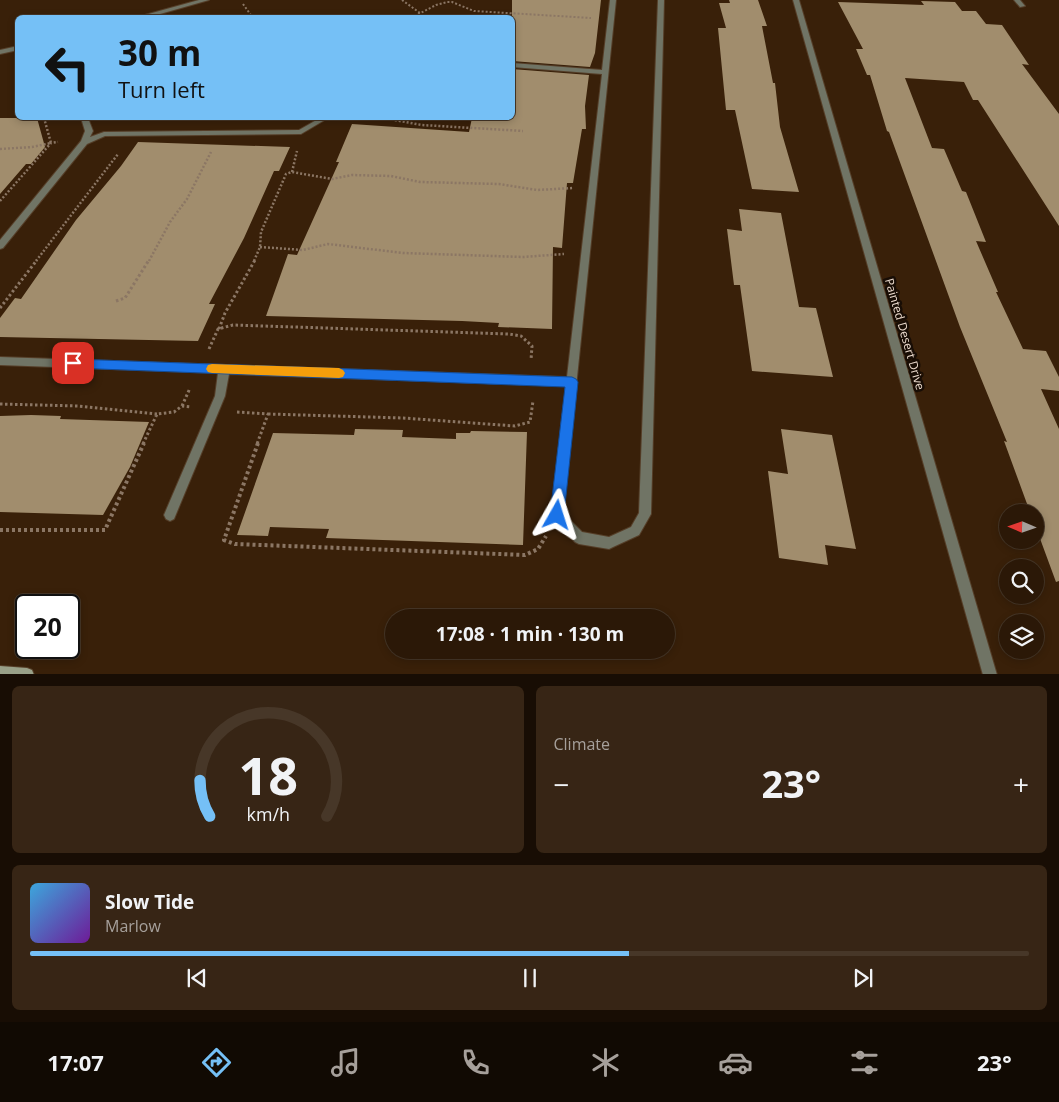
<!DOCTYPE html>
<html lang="en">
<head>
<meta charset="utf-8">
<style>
	:root { --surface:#2b1807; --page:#372515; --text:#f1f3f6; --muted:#a6a09b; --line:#473728; --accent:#75c0f6 }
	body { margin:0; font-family:"Open Sans",sans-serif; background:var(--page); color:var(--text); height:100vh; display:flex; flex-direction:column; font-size:19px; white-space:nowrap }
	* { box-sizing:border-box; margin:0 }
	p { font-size:16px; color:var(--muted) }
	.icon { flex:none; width:28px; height:28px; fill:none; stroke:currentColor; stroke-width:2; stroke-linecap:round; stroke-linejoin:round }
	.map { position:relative; height:674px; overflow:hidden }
	.side { display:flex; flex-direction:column; gap:12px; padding:12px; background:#180d04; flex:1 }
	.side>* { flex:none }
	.guide { position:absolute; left:15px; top:15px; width:500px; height:105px; border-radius:8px; box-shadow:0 2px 8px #0003,0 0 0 1px var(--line); background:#75c0f6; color:#111; overflow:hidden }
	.needle { width:32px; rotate:272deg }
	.tools { position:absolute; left:999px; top:504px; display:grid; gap:10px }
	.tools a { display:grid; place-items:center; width:45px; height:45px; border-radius:50%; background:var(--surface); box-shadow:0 2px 8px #0003,0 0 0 1px var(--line); font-size:25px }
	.speed { position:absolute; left:15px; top:594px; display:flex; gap:10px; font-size:25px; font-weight:700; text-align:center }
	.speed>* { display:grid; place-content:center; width:65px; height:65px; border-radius:50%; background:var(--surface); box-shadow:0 2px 8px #0003,0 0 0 1px var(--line); line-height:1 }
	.speed .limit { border:2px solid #111; border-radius:8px; background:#fff; color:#111 }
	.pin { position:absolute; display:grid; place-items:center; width:42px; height:42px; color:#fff; margin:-21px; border-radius:10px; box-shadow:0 2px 8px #0006 }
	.me { position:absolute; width:55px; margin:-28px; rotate:6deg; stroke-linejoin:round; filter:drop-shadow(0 0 4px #0008) }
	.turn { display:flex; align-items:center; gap:18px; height:105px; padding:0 20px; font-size:22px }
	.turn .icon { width:65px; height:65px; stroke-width:2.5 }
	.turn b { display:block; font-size:35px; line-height:42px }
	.big { font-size:38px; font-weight:700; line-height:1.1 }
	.side .tile { flex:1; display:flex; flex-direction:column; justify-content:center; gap:8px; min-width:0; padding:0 18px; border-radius:8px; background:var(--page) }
	.side .dial { align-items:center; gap:0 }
	.dial svg { height:130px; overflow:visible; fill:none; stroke:var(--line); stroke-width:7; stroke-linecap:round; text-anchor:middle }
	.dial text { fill:var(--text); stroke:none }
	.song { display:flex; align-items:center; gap:15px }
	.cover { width:60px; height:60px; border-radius:8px; background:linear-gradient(135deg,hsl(200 70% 55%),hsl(280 70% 35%)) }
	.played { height:5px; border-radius:2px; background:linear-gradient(90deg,var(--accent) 60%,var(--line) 60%) }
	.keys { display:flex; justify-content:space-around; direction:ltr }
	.heat { display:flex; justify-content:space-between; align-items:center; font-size:28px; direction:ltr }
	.side .tiles { flex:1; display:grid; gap:12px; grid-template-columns:1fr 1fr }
	.tile:last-child { grid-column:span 2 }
	.trip { position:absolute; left:385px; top:609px; width:290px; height:50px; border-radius:25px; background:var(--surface); box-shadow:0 2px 8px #0003,0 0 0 1px var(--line); font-weight:700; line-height:50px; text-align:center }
	.tabs { display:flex; height:80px; justify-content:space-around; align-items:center; background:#110a03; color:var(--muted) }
	.tabs .icon { width:35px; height:35px }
	.tabs .selected { color:var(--accent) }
	.tabs b { font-size:22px; color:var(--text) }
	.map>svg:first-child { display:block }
	.building { fill:#a18d6d }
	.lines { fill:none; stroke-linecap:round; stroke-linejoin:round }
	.service-casing { stroke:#553e28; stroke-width:2 }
	.minor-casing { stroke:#553e28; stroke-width:2 }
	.secondary-casing { stroke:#553e28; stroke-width:2 }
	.path-far3 { stroke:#8b7664; stroke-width:2; stroke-dasharray:2 2; stroke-linecap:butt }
	.path-far2 { stroke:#8b7664; stroke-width:2.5; stroke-dasharray:2 2; stroke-linecap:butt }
	.path-far1 { stroke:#8b7664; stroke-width:3; stroke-dasharray:2.5 2.5; stroke-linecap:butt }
	.path { stroke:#8b7664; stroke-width:4; stroke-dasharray:3 3; stroke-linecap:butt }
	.service { fill:#707465; fill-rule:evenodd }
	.minor { fill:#707465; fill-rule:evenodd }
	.secondary { fill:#99a088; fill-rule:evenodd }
	.route { fill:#1a73e8; stroke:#114b97 }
	.slow { fill:#f59e0b }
	.labels { text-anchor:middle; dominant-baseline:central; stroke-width:5; stroke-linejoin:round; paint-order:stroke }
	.street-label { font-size:12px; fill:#ead9cc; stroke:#180d05 }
</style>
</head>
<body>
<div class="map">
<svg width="1059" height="675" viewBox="0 0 1059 675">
	<rect width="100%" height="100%" fill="#392009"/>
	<path class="building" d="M512 0H601L595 53 590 67 512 61Z
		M729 0H758L767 26H762L773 83H775L780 127 799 192 752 189 735 110H726L718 28H726L719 3H730Z
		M921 1 955 2 962 11H976L986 24 1002 25 1029 65 1022 64 1059 114V226L978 100H973L964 82 905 78 932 148 944 149 962 191 966 192 986 242 976 241 998 292H996L1023 349 1046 351 1059 377V391L1041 389 1059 429V581L1056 582 1035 525V512H1030L1004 441 1007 442 960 327 889 132 887 131 870 75H867L856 49H863L838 2 924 5Z
		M512 69 589 75 585 106 586 129H582L573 183H567L562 248 553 247 552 329 498 327 499 323 462 321 266 316 288 254 297 255 339 162H336L352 124 469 132 472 118H512Z
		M0 118H37L45 147 31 164H26L0 194Z
		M138 142 290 147 279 171H274L244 238 209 304H215L198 341 0 337V318L15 298 21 299 76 220 121 166Z
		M739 209 781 213 799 307 816 308 833 377 752 371 740 285H734L727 229 742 231Z
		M31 415 61 416 60 419 149 422 130 467 103 515 0 512V416Z
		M355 429 403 430 402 437 456 439V433H470L471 431 527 432 523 545 326 538 329 529 270 527 268 536 237 535 273 433 354 435Z
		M781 429 832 435 856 549 825 545 828 565 779 558 768 471 788 474Z"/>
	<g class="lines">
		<g class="service-casing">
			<path id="service" d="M199 0H209L146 18H134Z
				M610 0H616L563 513 582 532 609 537 631 527 639 513 658 0H664L651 514 639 535 613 547 609 549 579 544 575 542 553 519 551 515 566 386 229 374 225 396 174 519 170 521 166 519 164 515 215 396 218 373 0 365V357L567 377 602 74 512 67V63L602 70Z
				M18 46V50L0 54V50Z
				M81 118H88L93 131 90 137 104 132 299 130 320 118H328L301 134 105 136 87 144 3 248 0 249V240L81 141 85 131Z"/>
		</g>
		<g class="minor-casing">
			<path id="minor" d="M793 0H799L997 675H983Z
				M1014 0H1020L1025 6 1020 7Z"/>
		</g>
		<g class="secondary-casing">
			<path id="secondary" d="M0 666 27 668 32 670 34 675H0Z"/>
		</g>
		<path class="path-far3" d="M402 0 420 13
			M243 4 253 18
			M411 18 436 5 447 2H452L474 11 591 18"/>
		<path class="path-far2" d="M383 118 422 125 523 131
			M0 149 32 147 51 143 44 118
			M292 172 297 151
			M0 201 51 143 58 142
			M260 247 303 250 328 244 403 253 523 257 564 254
			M36 261 118 154
			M149 261 170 222 187 199 211 152
			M254 261 260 247 261 232 286 174 292 172 332 179 352 175 391 176 420 182 499 184 537 190 573 188"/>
		<path class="path-far1" d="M116 301 125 298 149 260
			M0 308 37 260
			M219 329 225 313 255 260
			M209 349 218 329 233 325 509 334 521 336 532 346 531 360
			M0 404 78 406 157 414
			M182 406 190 388
			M237 412 268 414 257 444
			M268 414 403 418 515 426 530 422 533 401
			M143 444 157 414 174 412 182 406 191 407"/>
		<path class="path" d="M258 443 224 540 235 544 525 555 538 549 546 536
			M0 530H105L144 443"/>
		<use href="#service" class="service"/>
		<use href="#minor" class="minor"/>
		<use href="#secondary" class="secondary"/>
	</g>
	<path class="route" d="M73 359 572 377 576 379 578 382 564 515 562 520 557 522 552 520 550 515 565 387 73 368 69 367 67 363 69 360Z"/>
	<path class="slow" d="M212 364 339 368 343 370 345 373 343 377 339 378 212 373 208 372 206 369 208 365Z"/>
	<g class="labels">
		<g class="street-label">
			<text transform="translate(905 334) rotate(74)">Painted Desert Drive</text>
		</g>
	</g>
</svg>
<div class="tools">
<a><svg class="needle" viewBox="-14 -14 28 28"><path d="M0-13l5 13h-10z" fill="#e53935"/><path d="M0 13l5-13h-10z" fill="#a6a09b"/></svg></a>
<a><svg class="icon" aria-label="search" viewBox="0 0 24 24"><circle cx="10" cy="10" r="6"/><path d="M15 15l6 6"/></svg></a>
<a><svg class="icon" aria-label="layers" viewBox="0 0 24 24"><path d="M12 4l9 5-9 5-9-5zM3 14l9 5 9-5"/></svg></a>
</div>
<div class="speed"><div class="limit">20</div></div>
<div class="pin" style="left:73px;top:363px;background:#d93025"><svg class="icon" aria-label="arrive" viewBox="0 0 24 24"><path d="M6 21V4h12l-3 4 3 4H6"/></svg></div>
<svg class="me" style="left:557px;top:515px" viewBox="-20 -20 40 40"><path d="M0-17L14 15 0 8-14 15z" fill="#1a73e8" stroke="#fff" stroke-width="4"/></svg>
<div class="trip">17:08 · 1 min · 130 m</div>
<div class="guide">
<div class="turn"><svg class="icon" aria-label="left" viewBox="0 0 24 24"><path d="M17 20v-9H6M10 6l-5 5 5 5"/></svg><div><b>30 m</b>Turn left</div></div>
</div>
</div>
<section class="side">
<div class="tiles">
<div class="tile dial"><svg viewBox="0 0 100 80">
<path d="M14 69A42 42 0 1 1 86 69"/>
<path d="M14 69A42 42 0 0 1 8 47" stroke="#75c0f6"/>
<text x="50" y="56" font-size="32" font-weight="700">18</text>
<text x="50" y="72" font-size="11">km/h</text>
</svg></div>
<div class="tile"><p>Climate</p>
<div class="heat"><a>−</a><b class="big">23°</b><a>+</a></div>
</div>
<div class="tile">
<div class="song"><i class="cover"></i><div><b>Slow Tide</b><p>Marlow</p></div></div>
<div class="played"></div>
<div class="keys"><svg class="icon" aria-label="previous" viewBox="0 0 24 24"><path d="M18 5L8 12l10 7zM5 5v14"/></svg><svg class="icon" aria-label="pause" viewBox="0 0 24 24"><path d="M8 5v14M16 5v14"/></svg><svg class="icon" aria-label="next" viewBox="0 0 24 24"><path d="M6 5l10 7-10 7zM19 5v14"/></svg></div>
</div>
</div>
</section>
<nav class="tabs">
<b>17:07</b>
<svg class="icon selected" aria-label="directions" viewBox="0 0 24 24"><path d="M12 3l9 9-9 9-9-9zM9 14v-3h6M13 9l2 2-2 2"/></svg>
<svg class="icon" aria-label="music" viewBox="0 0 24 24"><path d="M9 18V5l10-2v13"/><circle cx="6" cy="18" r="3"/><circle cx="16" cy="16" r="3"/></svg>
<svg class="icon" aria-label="phone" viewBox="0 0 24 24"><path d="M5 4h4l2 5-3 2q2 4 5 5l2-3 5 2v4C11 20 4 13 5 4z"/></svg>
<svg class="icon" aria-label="climate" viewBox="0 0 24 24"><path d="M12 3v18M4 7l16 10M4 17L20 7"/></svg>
<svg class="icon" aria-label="car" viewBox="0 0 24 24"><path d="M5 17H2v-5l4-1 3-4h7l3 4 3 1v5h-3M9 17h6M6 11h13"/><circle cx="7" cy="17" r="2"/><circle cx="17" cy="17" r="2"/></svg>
<svg class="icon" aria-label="filters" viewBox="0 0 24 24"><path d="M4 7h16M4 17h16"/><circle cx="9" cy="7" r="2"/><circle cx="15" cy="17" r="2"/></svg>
<b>23°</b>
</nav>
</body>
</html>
